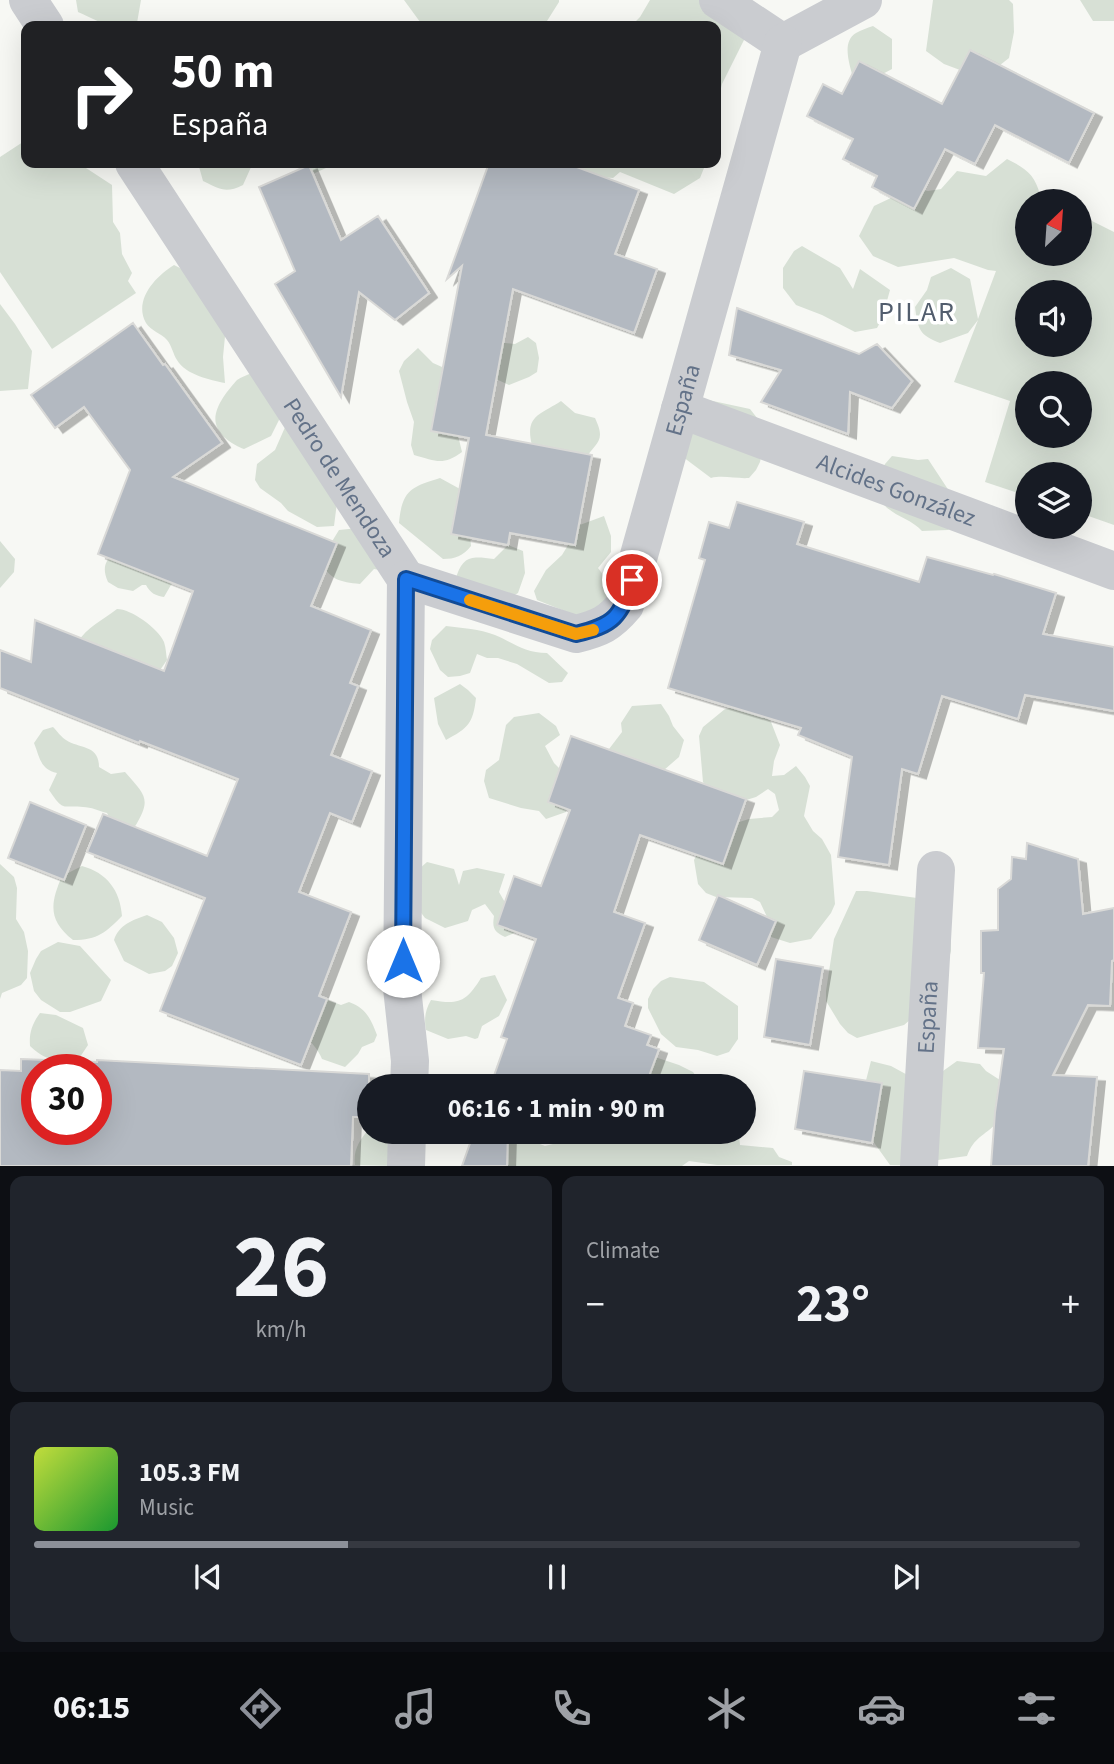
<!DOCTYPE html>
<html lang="en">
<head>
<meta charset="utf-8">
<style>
	:root { --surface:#171b24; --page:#20242c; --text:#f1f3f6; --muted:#9ea1a6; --line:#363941; --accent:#8c9099 }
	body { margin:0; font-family:"Source Sans 3",sans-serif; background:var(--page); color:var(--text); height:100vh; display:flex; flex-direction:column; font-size:26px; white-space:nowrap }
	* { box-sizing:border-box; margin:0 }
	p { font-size:23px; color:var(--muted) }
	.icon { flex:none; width:38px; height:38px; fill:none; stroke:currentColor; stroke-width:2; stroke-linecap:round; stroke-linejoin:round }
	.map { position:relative; height:1166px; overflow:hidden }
	.drawer { display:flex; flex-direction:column; gap:10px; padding:10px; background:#0d0f14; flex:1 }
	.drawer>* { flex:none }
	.top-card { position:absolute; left:21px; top:21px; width:700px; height:147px; border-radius:14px; box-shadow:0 7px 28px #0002; background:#202124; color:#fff; overflow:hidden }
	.needle { width:46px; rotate:25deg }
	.fabs { position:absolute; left:1015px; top:189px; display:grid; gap:14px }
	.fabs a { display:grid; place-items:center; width:77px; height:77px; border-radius:50%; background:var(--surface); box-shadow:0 7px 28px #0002; font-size:35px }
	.speed { position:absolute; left:21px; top:1054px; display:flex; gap:14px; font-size:35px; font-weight:700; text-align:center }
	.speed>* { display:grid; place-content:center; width:91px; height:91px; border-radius:50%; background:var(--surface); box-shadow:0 7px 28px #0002; line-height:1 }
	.speed .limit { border:10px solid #d22; background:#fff; color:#111 }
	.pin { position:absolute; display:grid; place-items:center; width:60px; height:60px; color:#fff; margin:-30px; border:4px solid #fff; border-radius:50%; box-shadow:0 2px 7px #0007 }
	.me { position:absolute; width:77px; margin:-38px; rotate:0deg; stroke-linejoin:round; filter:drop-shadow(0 0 5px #0008) }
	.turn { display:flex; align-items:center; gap:24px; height:147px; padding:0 35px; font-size:32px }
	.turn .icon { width:91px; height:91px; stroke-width:2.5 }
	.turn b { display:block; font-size:49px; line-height:60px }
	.big { font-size:52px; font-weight:700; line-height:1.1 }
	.drawer .tile { flex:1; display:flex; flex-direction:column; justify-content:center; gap:10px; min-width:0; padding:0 24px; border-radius:14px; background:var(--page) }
	.drawer .dial { align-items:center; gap:0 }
	.dial b { font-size:91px; line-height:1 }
	.song { display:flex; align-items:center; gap:21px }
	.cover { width:84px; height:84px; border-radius:10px; background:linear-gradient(135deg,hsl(70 70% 55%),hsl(130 70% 35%)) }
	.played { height:7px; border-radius:4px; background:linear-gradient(90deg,var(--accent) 30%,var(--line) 30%) }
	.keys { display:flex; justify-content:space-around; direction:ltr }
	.heat { display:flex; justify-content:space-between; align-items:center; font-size:38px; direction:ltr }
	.drawer .tiles { flex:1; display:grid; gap:10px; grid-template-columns:1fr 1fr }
	.tile:last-child { grid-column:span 2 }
	.trip { position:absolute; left:357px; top:1074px; width:399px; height:70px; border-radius:35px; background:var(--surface); box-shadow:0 7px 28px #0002; font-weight:700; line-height:70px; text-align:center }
	.dock { display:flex; height:112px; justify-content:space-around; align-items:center; background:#090b0e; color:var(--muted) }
	.dock .icon { width:49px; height:49px }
	.dock .on { color:var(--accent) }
	.dock b { font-size:32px; color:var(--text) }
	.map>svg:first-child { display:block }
	.green { fill:#d7e0d5; fill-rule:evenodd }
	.building { fill:#b3b9c1; stroke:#d9d9d7; stroke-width:2; fill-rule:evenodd; filter:url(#shadow) }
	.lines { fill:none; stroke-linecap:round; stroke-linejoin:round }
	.street { stroke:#caccd0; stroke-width:38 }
	.route-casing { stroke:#114b97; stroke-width:18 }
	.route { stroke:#1a73e8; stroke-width:12 }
	.slow { stroke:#f59e0b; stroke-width:12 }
	.labels { text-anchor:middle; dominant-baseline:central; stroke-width:7; stroke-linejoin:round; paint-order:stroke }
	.street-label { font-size:24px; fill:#637288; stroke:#fff }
	.quarter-label { font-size:28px; letter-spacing:2px; fill:#525d6d; stroke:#fff }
</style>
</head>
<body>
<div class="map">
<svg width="1114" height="1166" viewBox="0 0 1114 1166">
	<defs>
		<filter id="shadow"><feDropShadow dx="8" dy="4.5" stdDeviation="0" flood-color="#0004"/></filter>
	</defs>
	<rect width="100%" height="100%" fill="#f7f8f4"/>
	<path class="green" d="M76 0H141L137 23C118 34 96 20 78 12Z
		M404 0H559V2L547 21 522 22 516 26H423Z
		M650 0H721L742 22 744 40 722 84 716 109V26H631L640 17Z
		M933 0H1009L1013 4 1014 32 1009 58 995 69 960 70 944 64 926 51Z
		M1080 0H1114V21H1093Z
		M873 26 892 39V69L877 77 853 78C850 65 841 42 856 33 861 30 867 28 873 26Z
		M26 140V163H75L86 168 112 185 113 222 120 233 122 254 132 273 128 281 136 293 52 349 0 272V157Z
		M1007 159C1025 168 1035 174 1040 195L1053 201H1027V254H1080V215L1114 232V525L1080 513V474H1027V496L985 482 1010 401 954 382 978 320 968 333 940 343C919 335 918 329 915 307L927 290 931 277 951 268 970 279 978 319 996 271 988 270 954 258 898 267 873 256 859 236 874 206 893 197 905 187 928 191 941 189 957 171 986 176ZM1027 292H1080V345H1027ZM1027 383H1080V436H1027Z
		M198 163H255L252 165 243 185C225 194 220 189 203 181Z
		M280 163H337L315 173Z
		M537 163H706L700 178 674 194 620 172 613 178 550 173Z
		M802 246 840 268 853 289 860 269 890 290 882 319 877 328 855 332 822 315 796 305 783 288V268L794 251Z
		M174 265 208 282 226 326 223 357 225 383C210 380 186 375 177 360 173 354 172 346 167 340 161 333 151 331 146 323 133 300 156 276 174 265Z
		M0 304 15 324 32 351 28 389 0 391Z
		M528 337 536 343 539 358 537 372 529 377 509 385 498 380 479 368 486 341 515 344Z
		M418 348 433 363 451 371 455 423 462 452C443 466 436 461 414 455L411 445 414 422 407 402 399 371 404 361Z
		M252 373 280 418 271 436 244 449C233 445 219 436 216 424 212 409 228 390 237 380 241 377 247 375 252 373Z
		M699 398 750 409 765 428V438L760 462 756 470 749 478C737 479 723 475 711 478L663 442Z
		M561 401 575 413 595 418C607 443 595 442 584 461L532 445C524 415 542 414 561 401Z
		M286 425 340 479 334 526 317 527 288 511 281 503 260 488 255 480 257 464 275 450Z
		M892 456 918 460 928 459 955 500 960 520 948 530 922 531C911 518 888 515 880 499 878 494 877 487 876 481L885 464Z
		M440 478 460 489 468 512 471 546C463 556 455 559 443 559L399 523C402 490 411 487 440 478Z
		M604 516 611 536V552L598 568 604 576 613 581 617 598 587 620 537 600 534 591 546 570 562 555 573 537 577 526Z
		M359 528 385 571 374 569 360 584C340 582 330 580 320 561L339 530Z
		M0 541 15 559 14 572 0 588Z
		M508 545 523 551 525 573 518 593 500 604 456 578C463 555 472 556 494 559Z
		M118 549 179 571 164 597C156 596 150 593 146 585H142L133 591 118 588 108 582C101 566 106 560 118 549Z
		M117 609C131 609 158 628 164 642 166 648 166 654 167 660L156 676 78 642C86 628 104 619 117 609Z
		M446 626C463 628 479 629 495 635 514 643 525 653 547 653L568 673 562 682 549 683 517 664 498 658H487L477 654 470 673 460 676 448 677 440 670 430 649 432 640Z
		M460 684 468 690 476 698C473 724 468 728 446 740L438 724 434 698Z
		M755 703 771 722 780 745 774 761 772 776 784 775 796 766 805 777 810 786 804 816 813 831 822 839 831 855 835 904 831 913 811 939 790 943 771 937 766 929 768 919 760 902 752 898 716 897 706 893 698 884 694 860 705 839 726 826 749 819 772 817 779 810 775 794 768 789 756 797 743 801 709 790 703 782 699 736 703 727 725 709Z
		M661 704 669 716 673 726 684 740 679 757 656 777 617 768 609 749 622 732 621 723 632 706Z
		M539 713 556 726 560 735 545 746 554 763 562 771 566 812 546 819 539 811 521 808 489 798 484 781 486 770 499 760 506 725 514 717Z
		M53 727C57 731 61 737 66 740 79 749 99 744 99 767L111 774 125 772C146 796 152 799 134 828L113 824 107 813C99 811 91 807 83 807 61 805 64 812 49 790L57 773C40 769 40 758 34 743L43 730Z
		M427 862 454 869 459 885 463 871 477 868 505 874 499 892 515 920 519 931 505 937C494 932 492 928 494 916L485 904 472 910 468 921 445 928 425 918 419 910V869Z
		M0 864 14 877 17 888 16 919 24 932 28 951 27 978 21 985 2 993 0 999Z
		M82 866C107 873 120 890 122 916 106 932 98 940 73 940 48 920 50 904 62 876Z
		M856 891H867L917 898 951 937V951L939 995 904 1025 857 1038 848 1033 840 1024 826 1001V991L834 939Z
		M147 915 162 922 174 938 178 953 172 966 165 971 149 974 124 961 114 940C119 925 132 920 147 915Z
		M58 942 80 946 111 980 101 1001 70 1012H60L41 1000 34 991 30 973 36 959 41 951Z
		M495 975 507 1000 499 1016 482 1026 478 1038 475 1039 466 1036 448 1039 426 1030C424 1018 425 1011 431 1000 459 1005 466 1002 481 978Z
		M670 977 704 982 738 1006V1039L729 1052 717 1056 698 1050 676 1047 661 1034 648 1008V999L653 989 661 981Z
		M325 999 341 1005 349 1002C366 1008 371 1019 377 1035L374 1042 362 1047 358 1054 345 1067 322 1059C318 1048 310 1043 304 1032Z
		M40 1013 56 1015 83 1028 88 1045 80 1057C56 1057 50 1065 30 1046 29 1033 32 1024 40 1013Z
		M655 1057 679 1065 693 1072 704 1087H651L652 1082 647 1069Z
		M871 1061 891 1066 913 1078 936 1076 957 1061 980 1064 986 1071 1003 1082 997 1123C984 1136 974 1137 967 1156L938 1160 932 1166 890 1165 870 1137 863 1092Z
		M369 1129V1132H388L395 1148V1166L355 1165C353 1150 359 1141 369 1129Z
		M609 1132H735L739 1136 740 1145 773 1148 779 1157 792 1162V1165H717L689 1161 682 1166H488L503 1146 517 1140 527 1139 545 1146 576 1138 593 1140Z"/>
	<path class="building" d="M970 50 1094 113 1069 163 995 125 975 164 945 149 914 209 872 187 877 176 843 159 853 139 807 116 823 84 842 94 859 61 942 104Z
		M489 163H566L639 190 615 254 657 269 634 333 513 289 486 435 592 455 575 545 510 533 508 545 451 534 469 438 431 431 462 266 447 279Z
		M309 165 341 240 378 216 429 293 395 320 359 292 341 397 275 284 295 271 259 187Z
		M737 308 859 354 877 344 912 381 892 408 850 392 848 434 761 402 781 370 729 355Z
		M133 323 163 365 165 364 222 443 173 477 337 543 311 606 371 630 350 683 358 686 331 755 372 771 352 822 330 813 299 892 351 912 319 996 327 999 301 1065 160 1011 205 898 87 852 103 814 207 856 238 779 140 741 139 743 0 688V650L31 662 35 620 164 671 193 591 98 554 130 470 84 407 55 428 31 395Z
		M737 502 804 522 797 544 919 582 927 557 993 575 994 574 1056 593 1043 634 1114 647V711L1025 695 1018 719 942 696 918 774 902 769 889 865 838 857 852 757 798 735 801 728 668 688 705 560 699 558 709 522 729 528Z
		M571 736 746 799 723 864 640 835 614 912 645 923 618 998 633 1003 625 1026 651 1035 647 1045 659 1049 645 1087H490L507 1039 501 1037 536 939 497 925 514 876 541 886 570 810 548 802Z
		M30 802 86 825 64 880 8 858Z
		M1027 843 1078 859 1083 914 1114 908V960L1112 961 1110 1006 1088 1005 1053 1075 1097 1077 1088 1166H991L995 1112 1004 1049 978 1048 984 973H981V931L998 930V889L1011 879 1012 857 1026 859Z
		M718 895 776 921 757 965 699 940Z
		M776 959 823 967 810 1045 764 1037Z
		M21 1059 97 1062V1060L369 1074V1117H353L351 1166H0V1070L21 1071ZM37 1069H96V1129H37Z
		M804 1071 882 1083 872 1143 795 1129Z
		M474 1132H508L507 1166H462Z"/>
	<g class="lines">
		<g class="street">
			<path d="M28 0 45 26"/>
			<path d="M718 0 783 43"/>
			<path d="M783 43 863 0"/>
			<path id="s1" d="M134 163 406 579 402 988 410 1061 409 1087"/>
			<path id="s2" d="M680 409 1114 571"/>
			<path id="s3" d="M406 579 576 634C600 628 609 624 625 605L783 43"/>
			<path d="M406 1166 407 1132"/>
			<path id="s4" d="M919 1166 936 870"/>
		</g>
	</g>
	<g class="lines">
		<g class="route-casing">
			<path id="route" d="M403 961 406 579 576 634C614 625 621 617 632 580"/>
		</g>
		<use href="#route" class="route"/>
		<path class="slow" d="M470 600 576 634 593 630"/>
	</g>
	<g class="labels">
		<g class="street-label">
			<text stroke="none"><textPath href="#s3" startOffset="450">España</textPath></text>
			<text stroke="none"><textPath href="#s1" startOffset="376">Pedro de Mendoza</textPath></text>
			<text stroke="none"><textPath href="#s2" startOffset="231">Alcides González</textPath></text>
			<text stroke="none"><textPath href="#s4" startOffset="149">España</textPath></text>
		</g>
		<g class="quarter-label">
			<text x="917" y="312">PILAR</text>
		</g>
	</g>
</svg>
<div class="fabs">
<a><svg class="needle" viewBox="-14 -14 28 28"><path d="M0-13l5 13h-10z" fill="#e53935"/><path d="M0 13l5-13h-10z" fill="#9ea1a6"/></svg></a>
<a><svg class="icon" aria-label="sound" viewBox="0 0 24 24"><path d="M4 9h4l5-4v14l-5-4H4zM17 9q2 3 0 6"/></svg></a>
<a><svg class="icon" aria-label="search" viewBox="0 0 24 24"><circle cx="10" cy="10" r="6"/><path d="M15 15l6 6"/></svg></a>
<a><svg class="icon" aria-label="layers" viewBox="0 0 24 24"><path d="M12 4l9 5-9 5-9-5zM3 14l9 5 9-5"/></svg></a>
</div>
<div class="speed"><div class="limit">30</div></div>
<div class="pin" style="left:632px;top:580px;background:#d93025"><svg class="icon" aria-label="arrive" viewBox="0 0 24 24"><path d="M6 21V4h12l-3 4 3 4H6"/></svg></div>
<svg class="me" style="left:403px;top:961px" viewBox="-20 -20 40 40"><circle r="19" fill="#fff"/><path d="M0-13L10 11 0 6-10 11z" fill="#1a73e8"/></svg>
<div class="trip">06:16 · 1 min · 90 m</div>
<div class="top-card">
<div class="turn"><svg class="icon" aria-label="right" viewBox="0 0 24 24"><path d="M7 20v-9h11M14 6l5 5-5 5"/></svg><div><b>50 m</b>España</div></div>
</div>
</div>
<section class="drawer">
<div class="tiles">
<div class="tile dial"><b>26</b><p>km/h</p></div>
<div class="tile"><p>Climate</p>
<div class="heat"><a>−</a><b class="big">23°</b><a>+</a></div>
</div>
<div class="tile">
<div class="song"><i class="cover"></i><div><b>105.3 FM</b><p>Music</p></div></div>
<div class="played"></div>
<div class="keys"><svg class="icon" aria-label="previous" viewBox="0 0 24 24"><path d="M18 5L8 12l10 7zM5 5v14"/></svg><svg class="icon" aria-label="pause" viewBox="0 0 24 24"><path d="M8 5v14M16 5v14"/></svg><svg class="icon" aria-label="next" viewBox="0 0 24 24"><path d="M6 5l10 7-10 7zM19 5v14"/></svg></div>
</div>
</div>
</section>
<nav class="dock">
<b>06:15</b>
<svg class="icon on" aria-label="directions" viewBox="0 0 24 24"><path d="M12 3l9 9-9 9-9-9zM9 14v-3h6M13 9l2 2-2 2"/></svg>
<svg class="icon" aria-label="music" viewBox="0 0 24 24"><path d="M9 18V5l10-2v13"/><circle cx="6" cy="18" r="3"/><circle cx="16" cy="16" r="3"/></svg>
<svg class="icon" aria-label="phone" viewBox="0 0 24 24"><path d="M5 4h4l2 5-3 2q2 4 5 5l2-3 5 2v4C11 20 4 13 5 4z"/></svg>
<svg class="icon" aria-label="climate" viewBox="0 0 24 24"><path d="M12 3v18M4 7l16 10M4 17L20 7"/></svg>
<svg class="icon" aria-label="car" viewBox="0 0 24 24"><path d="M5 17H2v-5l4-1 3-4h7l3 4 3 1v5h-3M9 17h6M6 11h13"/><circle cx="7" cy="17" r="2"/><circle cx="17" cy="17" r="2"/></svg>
<svg class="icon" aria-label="filters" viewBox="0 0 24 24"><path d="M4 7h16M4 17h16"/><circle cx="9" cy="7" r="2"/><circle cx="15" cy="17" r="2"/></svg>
</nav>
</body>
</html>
